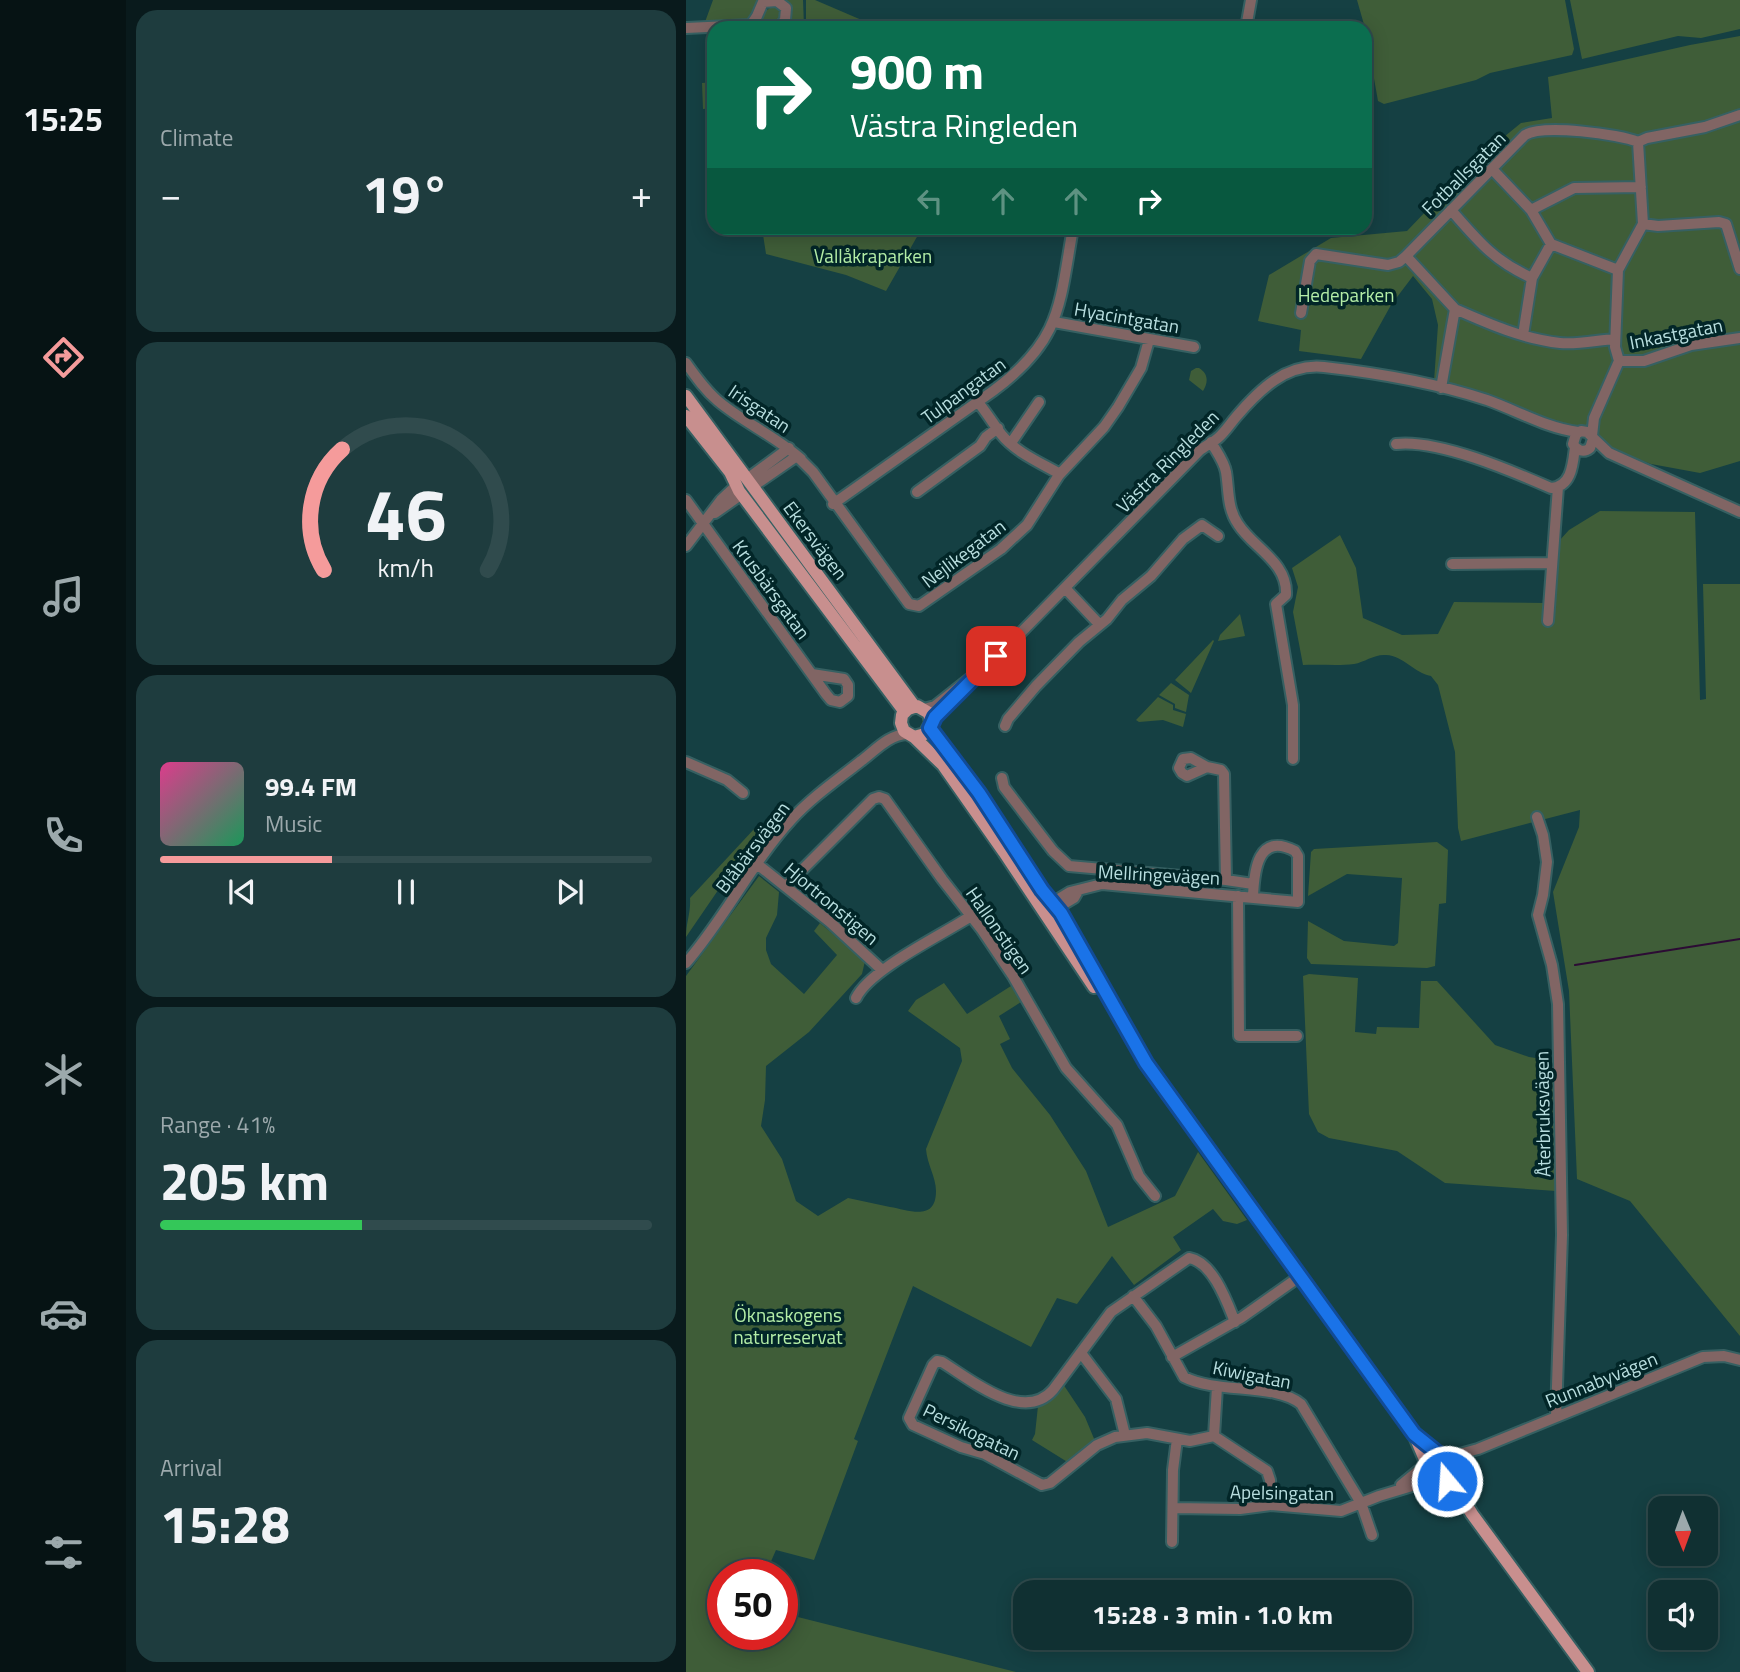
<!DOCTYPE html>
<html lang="en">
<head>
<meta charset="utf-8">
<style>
	:root { --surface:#103032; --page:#1e3c3e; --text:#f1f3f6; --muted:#9ca9ac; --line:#304b4d; --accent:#f59b9b }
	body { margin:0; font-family:"Titillium Web",sans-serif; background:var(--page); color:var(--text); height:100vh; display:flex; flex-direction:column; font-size:26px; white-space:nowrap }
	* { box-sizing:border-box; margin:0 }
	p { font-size:23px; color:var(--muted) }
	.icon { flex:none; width:38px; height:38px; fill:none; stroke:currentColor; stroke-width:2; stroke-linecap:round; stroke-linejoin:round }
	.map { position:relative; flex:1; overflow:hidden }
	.side { display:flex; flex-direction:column; gap:10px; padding:10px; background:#091a1c; width:560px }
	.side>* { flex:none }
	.banner { position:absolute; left:21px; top:21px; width:665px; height:214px; border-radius:21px; box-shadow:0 4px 18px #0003,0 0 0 2px var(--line); background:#0b6e4f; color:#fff; overflow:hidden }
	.needle { width:46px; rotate:179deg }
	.tools { position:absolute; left:962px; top:1496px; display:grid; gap:14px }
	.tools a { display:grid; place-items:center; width:70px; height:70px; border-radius:14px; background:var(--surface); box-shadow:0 4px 18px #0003,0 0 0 2px var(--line); font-size:35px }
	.speed { position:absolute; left:21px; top:1559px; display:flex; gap:14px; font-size:35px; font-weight:700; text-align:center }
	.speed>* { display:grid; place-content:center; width:91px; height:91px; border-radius:50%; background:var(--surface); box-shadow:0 4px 18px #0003,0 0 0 2px var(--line); line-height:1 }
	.speed .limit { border:10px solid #d22; background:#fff; color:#111 }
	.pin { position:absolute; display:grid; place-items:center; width:60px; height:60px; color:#fff; margin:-30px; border-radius:14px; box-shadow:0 4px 10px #0006 }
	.me { position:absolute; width:77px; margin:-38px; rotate:342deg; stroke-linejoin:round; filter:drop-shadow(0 0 5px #0008) }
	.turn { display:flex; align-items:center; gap:24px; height:147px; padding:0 28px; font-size:32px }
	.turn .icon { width:91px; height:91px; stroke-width:2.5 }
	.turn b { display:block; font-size:49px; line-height:60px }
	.lanes { display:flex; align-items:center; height:66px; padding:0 28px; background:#0003; justify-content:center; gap:35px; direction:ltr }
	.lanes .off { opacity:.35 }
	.big { font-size:52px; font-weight:700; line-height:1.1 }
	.side .widget { flex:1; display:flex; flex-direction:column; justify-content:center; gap:10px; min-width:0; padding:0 24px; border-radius:21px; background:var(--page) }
	.side .dial { align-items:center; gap:0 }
	.dial svg { height:182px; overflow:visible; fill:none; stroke:var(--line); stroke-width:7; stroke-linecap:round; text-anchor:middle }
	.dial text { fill:var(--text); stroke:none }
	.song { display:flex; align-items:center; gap:21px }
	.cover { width:84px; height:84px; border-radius:10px; background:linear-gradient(135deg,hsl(330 70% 55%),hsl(150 70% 35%)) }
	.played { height:7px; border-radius:4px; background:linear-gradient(90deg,var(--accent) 35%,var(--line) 35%) }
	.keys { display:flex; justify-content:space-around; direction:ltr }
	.heat { display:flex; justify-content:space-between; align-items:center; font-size:38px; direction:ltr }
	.charge { height:10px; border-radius:5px; background:linear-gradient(90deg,#34c759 41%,var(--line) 0) }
	.trip { position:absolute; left:327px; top:1580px; width:399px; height:70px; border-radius:21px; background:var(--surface); box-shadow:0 4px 18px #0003,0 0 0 2px var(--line); font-weight:700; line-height:70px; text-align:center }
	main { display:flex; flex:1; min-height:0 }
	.menu { display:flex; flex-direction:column; width:126px; justify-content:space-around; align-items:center; background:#061314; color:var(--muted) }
	.menu .icon { width:49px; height:49px }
	.menu .selected { color:var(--accent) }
	.menu b { font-size:32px; color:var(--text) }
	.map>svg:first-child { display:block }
	.green { fill:#3f5d38 }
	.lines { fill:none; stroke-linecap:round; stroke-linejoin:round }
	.stream { stroke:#2c0b34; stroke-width:2 }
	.minor-casing { stroke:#366062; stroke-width:14 }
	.major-casing { stroke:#366062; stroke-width:16 }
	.minor { stroke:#816564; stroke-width:10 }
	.major { stroke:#c88f8e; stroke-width:12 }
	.route-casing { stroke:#114b97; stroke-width:18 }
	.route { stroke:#1a73e8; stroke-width:12 }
	.labels { text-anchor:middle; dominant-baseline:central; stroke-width:7; stroke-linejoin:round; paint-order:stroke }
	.street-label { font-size:19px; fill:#b8dedf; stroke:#022628 }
	.park-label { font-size:19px; fill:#b4eea7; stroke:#022628 }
</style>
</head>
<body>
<main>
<nav class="menu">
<b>15:25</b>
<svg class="icon selected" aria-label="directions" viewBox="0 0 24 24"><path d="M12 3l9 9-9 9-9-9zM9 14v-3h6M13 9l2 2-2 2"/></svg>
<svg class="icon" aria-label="music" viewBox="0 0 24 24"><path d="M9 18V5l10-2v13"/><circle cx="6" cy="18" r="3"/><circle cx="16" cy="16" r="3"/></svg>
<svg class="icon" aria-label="phone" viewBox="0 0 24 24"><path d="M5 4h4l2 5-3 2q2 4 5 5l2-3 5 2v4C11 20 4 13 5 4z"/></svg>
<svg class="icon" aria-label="climate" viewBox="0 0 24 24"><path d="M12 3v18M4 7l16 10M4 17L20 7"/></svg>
<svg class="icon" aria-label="car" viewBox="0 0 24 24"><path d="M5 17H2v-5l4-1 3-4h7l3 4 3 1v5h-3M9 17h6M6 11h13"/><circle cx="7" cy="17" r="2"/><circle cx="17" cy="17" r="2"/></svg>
<svg class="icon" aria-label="filters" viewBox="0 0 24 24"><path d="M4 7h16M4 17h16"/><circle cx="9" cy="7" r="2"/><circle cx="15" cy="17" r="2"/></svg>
</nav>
<section class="side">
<div class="widget"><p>Climate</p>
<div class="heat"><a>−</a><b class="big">19°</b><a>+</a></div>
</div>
<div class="widget dial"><svg viewBox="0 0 100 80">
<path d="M14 69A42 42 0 1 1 86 69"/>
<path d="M14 69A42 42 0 0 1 22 16" stroke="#f59b9b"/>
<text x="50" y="56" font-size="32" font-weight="700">46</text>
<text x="50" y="72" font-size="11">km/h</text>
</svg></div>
<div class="widget">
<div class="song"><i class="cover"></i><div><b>99.4 FM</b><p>Music</p></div></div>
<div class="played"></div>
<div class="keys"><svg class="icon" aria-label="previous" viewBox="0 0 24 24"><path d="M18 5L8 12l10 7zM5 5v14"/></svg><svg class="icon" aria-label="pause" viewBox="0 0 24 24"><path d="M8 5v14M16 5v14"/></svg><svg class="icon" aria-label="next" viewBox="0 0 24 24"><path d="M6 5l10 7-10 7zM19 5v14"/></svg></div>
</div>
<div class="widget"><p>Range · 41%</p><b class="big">205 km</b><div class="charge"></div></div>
<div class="widget"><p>Arrival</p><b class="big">15:28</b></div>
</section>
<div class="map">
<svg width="1054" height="1672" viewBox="0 0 1054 1672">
	<rect width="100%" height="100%" fill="#154043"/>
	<path class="green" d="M27 0H73L63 20 20 24 19 22Z
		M91 0H117L118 26H98L102 24Z
		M120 0H129L178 21 147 25H120Z
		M671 0H879L888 49 886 55 804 73 790 80 698 104 692 101 679 28Z
		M884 0H1054V29L1015 38 992 36 896 59Z
		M87 6 95 10 96 21 74 25 78 12Z
		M1054 36V461L1014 473 965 464 748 381 752 325 746 299 727 276 705 305 675 359 613 351 615 330 572 321 583 275 645 238 721 231 785 164 835 123 866 118 862 77 1004 45Z
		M28 82V108L17 109 16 83Z
		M76 228H236L200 291 160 275 80 254Z
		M510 368H513C523 374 522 383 517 391L503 380 505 371Z
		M914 511 1009 512 1014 700 1020 699 1017 584H1054V1336L944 1201 891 1179 883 991 867 892 893 827 894 810 775 841 772 828 769 752 752 685 745 676C728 673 718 656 700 655 688 654 679 662 668 664 652 666 634 664 617 665L607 612 612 587 606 568 654 535 670 568 677 618 716 635 752 634 768 602 860 603 863 552 883 530Z
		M554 614 559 636 532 641 534 635Z
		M527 640 528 641 505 693 489 680Z
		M485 683 503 695 500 712 489 708V704L473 695Z
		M472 697 487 705V710L500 714 497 727 477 720 453 722 450 720Z
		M69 828 74 829 0 937C0 922 5 913 4 898Z
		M751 842 762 850 760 903 753 904 749 966 741 968 625 964 621 958 622 921 658 941 708 946 712 943 716 878 661 874 622 896 625 852 628 849Z
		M73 876 93 892 91 915 80 938V950L85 964 118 994 151 955 128 931 134 923 179 961 176 974 123 1032 80 1066 79 1100 75 1126 96 1159 110 1201 132 1216 162 1198C176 1201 190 1204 204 1207 223 1210 250 1222 250 1191 250 1177 241 1164 240 1149L276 1061 274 1048 222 1011 230 1000 258 983 281 1014 325 986 335 1002 313 1016 324 1039 314 1044 326 1068 364 1115 400 1171 422 1227 489 1196 512 1152 561 1220 551 1224 537 1221 527 1209 487 1237 495 1250 448 1285 426 1256 391 1304 371 1298 345 1347 227 1286 168 1439 172 1441 128 1560 90 1550 79 1575H37V1634H96V1613L330 1672H0V976Z
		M623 974 672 978 669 1032 690 1034 691 1027 733 1028 735 981H751L809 1045 843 1057 869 1061 870 1191 759 1183 711 1151 643 1138 632 1132 623 1114 617 976Z
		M377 1384 399 1417 409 1441 383 1463 346 1440 349 1434 352 1406 361 1403Z"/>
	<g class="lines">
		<path class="stream" d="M889 965 1054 939"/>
		<g class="minor-casing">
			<path id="minor" d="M0 28 65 25 93 27 99 20 100 8 91 1 77 2 71 16 65 25
				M560 28 565 0
				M806 169 845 210 865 244 932 270
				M765 210C792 241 808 261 846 278
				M845 210 888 188 955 187
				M957 224 972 226 1033 222 1040 224 1054 269
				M769 309C803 324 837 339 874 343 891 345 912 340 929 339
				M615 313 624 261 630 254 702 265 713 262 720 256
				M368 322 508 347
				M837 335 846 278 865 244
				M933 361H958L1005 345 1054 338
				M0 363C10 377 19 390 32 401 58 423 88 435 115 459
				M755 388 769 309 720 256 839 135C856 124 934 134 952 142L961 138 1019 127 1054 115
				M292 402C300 412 307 423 315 434 329 452 355 463 374 474
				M906 436 908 418 933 361 929 347 932 270 957 224 952 142
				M907 439 904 448C898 453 891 451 887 444L890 434 895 431 901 432 923 453 1054 512
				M525 442C530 451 538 461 540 472 543 490 541 508 552 524 567 548 602 562 600 595L590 604 607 705V759
				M325 443 353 402
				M710 444C752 439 826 471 865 488 886 487 887 463 889 447
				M61 479 103 448
				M66 487 111 456 127 472 223 604 233 606 315 549 341 525 373 475 418 427 432 407 455 368 463 340
				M231 492 294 446 300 437 312 428
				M0 500 140 694 145 700 154 702 162 696V685L158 679 126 674
				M147 504 307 391C376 340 373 306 387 228
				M29 513 56 494
				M0 546 35 500 51 485
				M766 564 866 563
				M379 588 413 624
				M862 621 872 487
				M238 709 249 706 311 657 513 451C519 446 526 443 532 438 539 432 544 424 550 417 573 390 600 363 638 367 692 373 749 383 801 400 832 411 860 428 892 432
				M319 726 322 719 350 686 393 642 421 619 436 600 465 576 497 539 516 525 532 536
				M0 762 41 780 57 793
				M316 778 318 787 367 851 383 866 540 880 538 774 535 770 521 767 505 758 497 759 493 768 496 773 501 776 521 767
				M851 817 857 835 861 862 857 895 852 915 866 965 872 1004 876 1235 870 1416
				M71 864 144 922 196 970
				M540 880 567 884
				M100 886 187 799 193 797 199 799 256 879 296 930 327 976 380 1068 431 1125 453 1176 469 1196
				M552 896 553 1036H611
				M366 903 384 892 416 884 612 902V856L609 851C572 832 568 870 567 897
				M371 908 388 898 392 891
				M0 963C39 918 65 864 105 820 126 797 151 780 175 761 190 750 202 735 221 734
				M170 998C184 969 256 935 285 916
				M447 1296 470 1326 498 1377C531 1394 590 1383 615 1404L675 1503 686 1535
				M395 1353 430 1399 439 1435
				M486 1357 555 1318 613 1277
				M531 1387 528 1436 581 1471 584 1480 585 1505
				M528 1436 504 1441 461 1433 429 1437 411 1445 364 1483 356 1485 299 1454 275 1447 227 1425 223 1418 247 1365 251 1361 256 1362C284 1379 337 1424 367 1390L425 1312 503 1258C527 1262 541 1302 549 1322
				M759 1458 792 1449 1017 1357 1038 1356 1054 1360
				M715 1485 738 1466
				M488 1508 554 1509 585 1505 655 1511 693 1496 736 1483H746
				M486 1542 487 1470 491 1439"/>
		</g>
		<g class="major-casing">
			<path id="major" d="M0 396 229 707
				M0 416 44 472 53 491 218 711
				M244 728 293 793 356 890 375 913 460 1063 728 1434 740 1462
				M228 737 239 734 245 723 243 713 231 706 222 709 216 715 215 723 218 731 228 737 257 765 318 852 408 987
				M764 1478 786 1514 902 1672
				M749 1484 761 1481 766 1473 764 1463 755 1456 747 1457 740 1462 739 1475 743 1481 775 1504"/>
		</g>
		<use href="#minor" class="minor"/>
		<use href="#major" class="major"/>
	</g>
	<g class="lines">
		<g class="route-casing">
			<path id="route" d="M310 656 249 717 244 728 293 793 356 890 375 913 460 1063 728 1434 764 1463 766 1473 761 1481"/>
		</g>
		<use href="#route" class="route"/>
	</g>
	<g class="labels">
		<g class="street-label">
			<text transform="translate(777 173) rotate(-45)">Fotballsgatan</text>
			<text transform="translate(441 317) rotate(10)">Hyacintgatan</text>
			<text transform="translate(990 333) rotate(-11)">Inkastgatan</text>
			<text transform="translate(277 390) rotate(-36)">Tulpangatan</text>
			<text transform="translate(74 408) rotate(34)">Irisgatan</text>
			<text transform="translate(481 461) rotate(-45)">Västra Ringleden</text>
			<text transform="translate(130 540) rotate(53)">Ekersvägen</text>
			<text transform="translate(277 553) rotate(-37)">Nejlikegatan</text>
			<text transform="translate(86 589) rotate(54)">Krusbärsgatan</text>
			<text transform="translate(66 847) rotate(-53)">Blåbärsvägen</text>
			<text transform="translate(473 874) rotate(3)">Mellringevägen</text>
			<text transform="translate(146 903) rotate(40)">Hjortronstigen</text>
			<text transform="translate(314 930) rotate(55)">Hallonstigen</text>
			<text transform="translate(856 1114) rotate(-91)">Återbruksvägen</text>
			<text transform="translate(566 1374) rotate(11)">Kiwigatan</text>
			<text transform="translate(915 1379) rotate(-22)">Runnabyvägen</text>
			<text transform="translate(286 1431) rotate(26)">Persikogatan</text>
			<text transform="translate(596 1492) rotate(1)">Apelsingatan</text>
		</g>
		<g class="park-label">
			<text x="187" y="255">Vallåkraparken</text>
			<text x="660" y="294">Hedeparken</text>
			<text x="102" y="1314">Öknaskogens<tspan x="102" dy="22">naturreservat</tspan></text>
		</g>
	</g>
</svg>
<div class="tools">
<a><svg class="needle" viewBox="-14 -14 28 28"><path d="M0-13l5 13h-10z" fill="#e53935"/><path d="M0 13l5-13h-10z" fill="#9ca9ac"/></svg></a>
<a><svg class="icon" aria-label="sound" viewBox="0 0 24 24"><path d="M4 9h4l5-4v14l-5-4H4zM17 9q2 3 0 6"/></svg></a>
</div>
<div class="speed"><div class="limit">50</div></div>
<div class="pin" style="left:310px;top:656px;background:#d93025"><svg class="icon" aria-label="arrive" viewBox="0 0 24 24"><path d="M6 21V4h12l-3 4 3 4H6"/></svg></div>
<svg class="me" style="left:761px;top:1481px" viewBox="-20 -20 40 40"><circle r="17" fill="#1a73e8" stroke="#fff" stroke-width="3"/><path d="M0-11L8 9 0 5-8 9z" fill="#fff"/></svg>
<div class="trip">15:28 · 3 min · 1.0 km</div>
<div class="banner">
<div class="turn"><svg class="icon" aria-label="right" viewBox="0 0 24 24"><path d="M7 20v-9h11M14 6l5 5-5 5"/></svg><div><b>900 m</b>Västra Ringleden</div></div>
<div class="lanes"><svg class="icon off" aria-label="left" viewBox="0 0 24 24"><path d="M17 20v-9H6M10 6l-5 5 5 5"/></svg><svg class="icon off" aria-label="ahead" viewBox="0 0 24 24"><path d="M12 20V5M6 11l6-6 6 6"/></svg><svg class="icon off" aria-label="ahead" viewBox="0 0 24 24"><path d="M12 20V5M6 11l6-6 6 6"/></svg><svg class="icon" aria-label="right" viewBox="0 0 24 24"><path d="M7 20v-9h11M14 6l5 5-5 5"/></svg></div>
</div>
</div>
</main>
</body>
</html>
